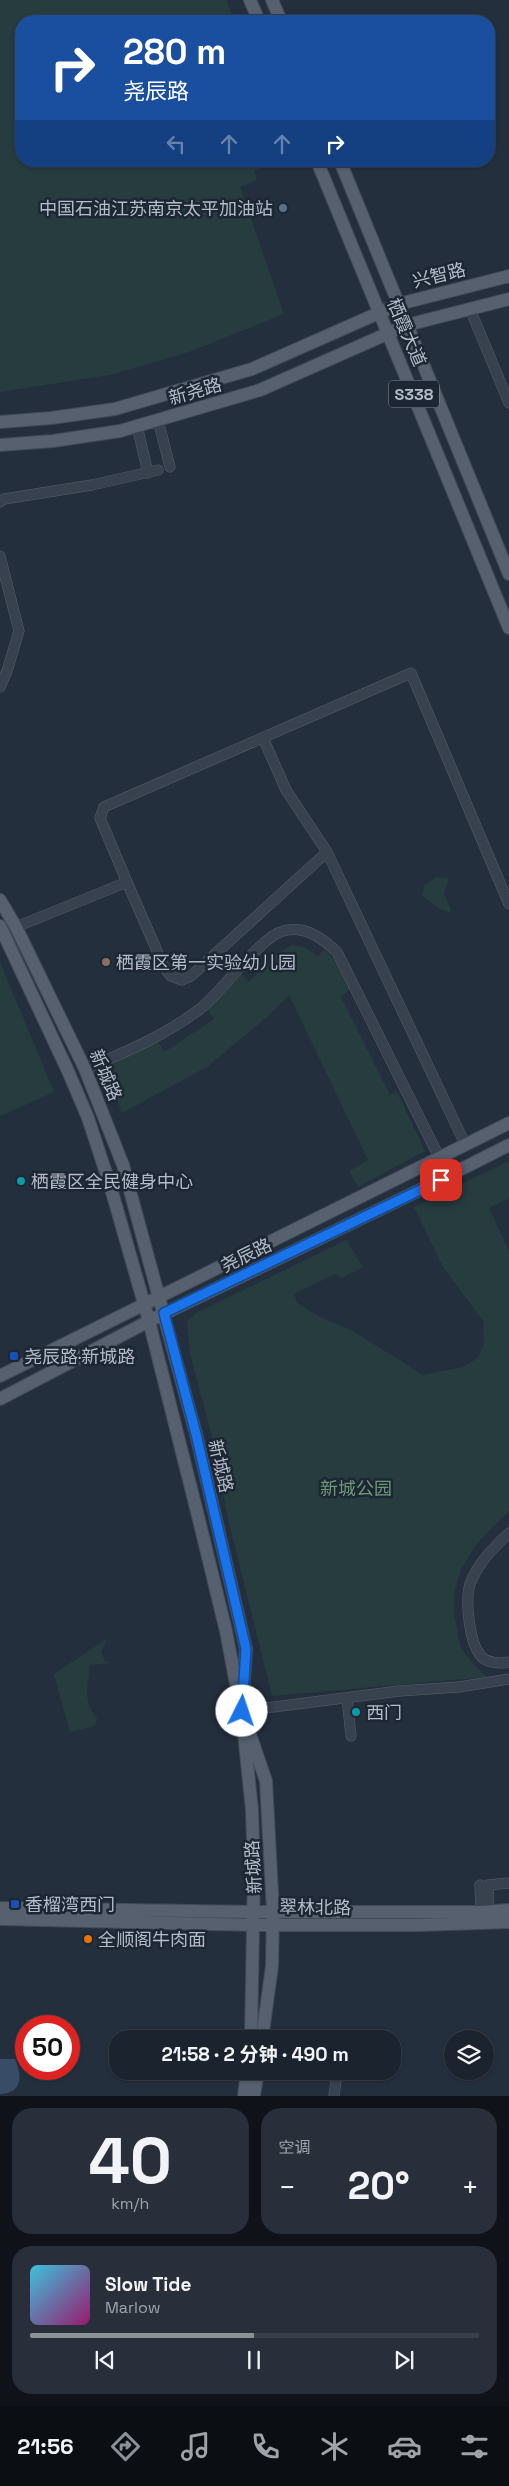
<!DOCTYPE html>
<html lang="zh">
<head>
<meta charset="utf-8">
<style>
	:root { --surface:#1b232e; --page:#282f3a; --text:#f1f3f6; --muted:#a0a4aa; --line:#39404a; --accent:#8c9099 }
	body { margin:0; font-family:"Space Grotesk","Noto Sans SC",sans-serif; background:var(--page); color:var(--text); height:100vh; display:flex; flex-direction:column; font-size:19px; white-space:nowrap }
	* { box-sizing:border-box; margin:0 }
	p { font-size:16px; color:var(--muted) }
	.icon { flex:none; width:28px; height:28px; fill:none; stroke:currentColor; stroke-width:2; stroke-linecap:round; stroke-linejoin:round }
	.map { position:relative; height:2096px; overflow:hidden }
	.side { display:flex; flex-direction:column; gap:12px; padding:12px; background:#0f1319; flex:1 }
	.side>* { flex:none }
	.top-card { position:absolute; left:15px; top:15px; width:480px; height:152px; border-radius:20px; box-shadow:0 1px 4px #0004,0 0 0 1px var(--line); background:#1a4fa0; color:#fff; overflow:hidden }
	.buttons { position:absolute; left:444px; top:2030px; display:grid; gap:10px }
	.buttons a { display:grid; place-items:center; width:50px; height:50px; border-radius:50%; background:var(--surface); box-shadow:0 1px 4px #0004,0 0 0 1px var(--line); font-size:25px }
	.speed { position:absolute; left:15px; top:2015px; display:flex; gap:10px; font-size:25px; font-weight:700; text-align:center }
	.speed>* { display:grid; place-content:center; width:65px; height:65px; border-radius:50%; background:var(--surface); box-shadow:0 1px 4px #0004,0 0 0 1px var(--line); line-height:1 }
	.speed .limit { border:8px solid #d22; background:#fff; color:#111 }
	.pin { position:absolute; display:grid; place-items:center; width:42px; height:42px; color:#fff; margin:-21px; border-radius:10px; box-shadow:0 2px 8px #0006 }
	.me { position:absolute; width:55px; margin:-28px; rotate:4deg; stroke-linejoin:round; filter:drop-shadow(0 0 4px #0008) }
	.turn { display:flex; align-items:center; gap:18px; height:105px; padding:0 25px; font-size:22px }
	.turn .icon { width:65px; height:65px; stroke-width:2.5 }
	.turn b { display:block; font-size:35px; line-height:42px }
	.lanes { display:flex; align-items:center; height:48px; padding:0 25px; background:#0003; justify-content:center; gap:25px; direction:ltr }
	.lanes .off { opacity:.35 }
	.big { font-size:38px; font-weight:700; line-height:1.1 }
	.side .widget { flex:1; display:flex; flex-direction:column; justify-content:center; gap:8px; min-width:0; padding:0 18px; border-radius:20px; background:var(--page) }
	.side .dial { align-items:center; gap:0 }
	.dial b { font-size:65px; line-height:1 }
	.song { display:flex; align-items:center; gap:15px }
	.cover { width:60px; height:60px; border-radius:8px; background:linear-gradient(135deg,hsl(190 70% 55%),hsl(320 70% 35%)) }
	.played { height:5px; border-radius:2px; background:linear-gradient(90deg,var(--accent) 50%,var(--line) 50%) }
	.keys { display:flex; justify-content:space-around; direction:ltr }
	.heat { display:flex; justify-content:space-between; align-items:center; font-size:28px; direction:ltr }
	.side .tiles { flex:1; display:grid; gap:12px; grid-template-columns:1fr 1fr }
	.widget:last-child { grid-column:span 2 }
	.trip { position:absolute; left:109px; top:2030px; width:292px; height:50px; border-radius:20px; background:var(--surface); box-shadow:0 1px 4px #0004,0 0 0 1px var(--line); font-weight:700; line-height:50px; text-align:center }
	.tab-bar { display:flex; height:80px; justify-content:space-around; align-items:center; background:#0b0e12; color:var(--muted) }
	.tab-bar .icon { width:35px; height:35px }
	.tab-bar .on { color:var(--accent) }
	.tab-bar b { font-size:22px; color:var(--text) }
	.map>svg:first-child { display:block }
	.green { fill:#263c3f }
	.water { fill:#394c67 }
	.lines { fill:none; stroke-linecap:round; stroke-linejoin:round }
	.minor-casing { stroke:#565f6c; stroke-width:11 }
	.major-casing { stroke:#414a57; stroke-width:14 }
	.minor { stroke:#38414e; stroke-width:10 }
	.major { stroke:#56606e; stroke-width:12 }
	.route-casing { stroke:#114b97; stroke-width:12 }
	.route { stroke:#1a73e8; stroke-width:9 }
	.service-dot { fill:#5c6f8a; stroke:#1d2633; stroke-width:2 }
	.education-dot { fill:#8d6e63; stroke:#1d2633; stroke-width:2 }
	.culture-dot { fill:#0f9aa8; stroke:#1d2633; stroke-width:2 }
	.transit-dot { fill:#1a4fb4; stroke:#1d2633; stroke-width:2 }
	.food-dot { fill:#e8710a; stroke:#1d2633; stroke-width:2 }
	.labels { text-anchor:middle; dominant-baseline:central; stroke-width:5; stroke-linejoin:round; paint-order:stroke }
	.shield { fill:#1d2633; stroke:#878f9c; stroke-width:1 }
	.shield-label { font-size:16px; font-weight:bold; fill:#b4bcc9 }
	.poi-label { font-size:18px; fill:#b4bcc9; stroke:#1d2633; text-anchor:start }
	.street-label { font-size:18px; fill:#b4bcc9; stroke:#1d2633 }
	.park-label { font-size:18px; fill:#6b9a76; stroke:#1d2633 }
</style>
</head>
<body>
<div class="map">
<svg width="509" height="2096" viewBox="0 0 509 2096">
	<rect width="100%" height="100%" fill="#242f3e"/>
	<path class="green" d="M0 0H226L234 21H21V161H274L254 171 257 180 240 187 284 314 189 352 110 375 0 392Z
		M437 877 449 878 444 894 451 909 450 913 438 908 422 895 425 885Z
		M292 945 304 947 318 956 324 949 334 959 350 989 341 997 390 1095 397 1092 425 1151 358 1187 349 1171 368 1160 289 995 266 1018 207 1067 122 1113 105 1066 158 1042 164 1052 214 1019 207 1009 242 974 249 982 278 953Z
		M0 962 54 1092 0 1116Z
		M509 1161V1198L489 1208 509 1251V1511C474 1544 447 1572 456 1624 458 1631 458 1641 461 1647 466 1658 479 1668 486 1677L272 1696 227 1515 216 1453 190 1353 187 1322 196 1313 346 1240 363 1267 342 1278 335 1274 294 1294 297 1303 318 1316 353 1331 423 1375 463 1367 478 1358 484 1343 483 1321 443 1267 414 1207Z
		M107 1639 101 1653 105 1661 112 1663 90 1665C88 1684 82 1702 97 1718L95 1726 70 1732 54 1674Z"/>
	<path class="water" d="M0 2059H15C22 2076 23 2093 0 2094Z"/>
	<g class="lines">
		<g class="minor-casing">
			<path id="minor" d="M470 309 509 403
				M158 420 170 467
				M137 426 148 473
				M0 502 4 499 92 485 158 470
				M0 556 19 631 7 671 0 687
				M263 738 286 790 327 852 466 1146
				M127 882 164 967 171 976 182 980 191 976 327 852
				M16 927 127 882 100 818 104 807 411 673 509 904
				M85 1069C126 1052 164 1036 200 1009 223 991 260 937 283 931 305 925 322 938 337 952L440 1159
				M509 1533C493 1548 478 1563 470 1584 465 1601 469 1646 483 1658 489 1663 502 1664 509 1662
				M347 1698 351 1736
				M242 1711 399 1691 459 1687 509 1679
				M480 1885 481 1912
				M489 1912 488 1885 509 1883
				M329 2071 337 2073 334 2096"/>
		</g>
		<g class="major-casing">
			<path id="major" d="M250 0 259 21
				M272 0 281 21
				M317 161 509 628
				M340 161 509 574
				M0 422 51 418 115 409 252 369 399 304 509 276
				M0 445 53 441 120 431 260 390 407 325 509 299
				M0 900 16 927 85 1069 123 1165 196 1434 246 1649 242 1711 266 1781 273 1911 272 1966 262 2039
				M0 926 68 1071 88 1118 110 1185 149 1321 199 1520 226 1631 238 1695
				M0 1376 509 1123
				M0 1399 149 1321 424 1188 509 1145
				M244 1734 252 1810 254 1871 251 2039
				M0 1908 254 1912H481L509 1910
				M0 1919 254 1925H420L509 1922
				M244 2096 247 2071
				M254 2096 258 2071"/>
		</g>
		<use href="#minor" class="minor"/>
		<use href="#major" class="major"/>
	</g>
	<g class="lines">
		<g class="route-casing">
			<path id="route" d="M242 1711 246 1649 196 1434 164 1313 441 1180"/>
		</g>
		<use href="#route" class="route"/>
	</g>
	<circle class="service-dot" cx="283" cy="208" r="5"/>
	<circle class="education-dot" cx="106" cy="962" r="5"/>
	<g class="culture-dot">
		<circle cx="21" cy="1181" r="5"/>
		<circle cx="356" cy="1712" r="5"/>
	</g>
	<g class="transit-dot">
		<rect x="9" y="1351" width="10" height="10" rx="2.5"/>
		<rect x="10" y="1899" width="10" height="10" rx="2.5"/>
	</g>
	<circle class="food-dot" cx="88" cy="1939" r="5"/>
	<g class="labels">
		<rect class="shield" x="389" y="380.5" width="50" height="27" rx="4"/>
		<g class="shield-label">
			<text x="414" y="394">S338</text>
		</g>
		<g class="poi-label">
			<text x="273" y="208" text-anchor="end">中国石油江苏南京太平加油站</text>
			<text x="116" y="962">栖霞区第一实验幼儿园</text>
			<text x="31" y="1181">栖霞区全民健身中心</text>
			<text x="24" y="1356">尧辰路·新城路</text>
			<text x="366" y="1712">西门</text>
			<text x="25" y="1904">香榴湾西门</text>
			<text x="98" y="1939">全顺阁牛肉面</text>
		</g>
		<g class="street-label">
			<text transform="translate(439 275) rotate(-14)">兴智路</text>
			<text transform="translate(407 332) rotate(67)">栖霞大道</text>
			<text transform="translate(195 391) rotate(-16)">新尧路</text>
			<text transform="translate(106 1075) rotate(67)">新城路</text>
			<text transform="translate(246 1255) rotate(-26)">尧辰路</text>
			<text transform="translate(221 1466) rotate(77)">新城路</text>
			<text transform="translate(253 1867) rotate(-93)">新城路</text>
			<text transform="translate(315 1907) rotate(1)">翠林北路</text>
		</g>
		<g class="park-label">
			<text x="356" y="1488">新城公园</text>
		</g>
	</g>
</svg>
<div class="buttons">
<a><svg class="icon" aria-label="layers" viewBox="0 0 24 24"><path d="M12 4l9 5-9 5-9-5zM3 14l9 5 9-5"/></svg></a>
</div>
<div class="speed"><div class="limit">50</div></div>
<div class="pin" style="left:441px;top:1180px;background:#d93025"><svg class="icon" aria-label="arrive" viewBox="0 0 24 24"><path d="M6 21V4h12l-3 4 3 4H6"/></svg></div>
<svg class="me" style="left:242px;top:1711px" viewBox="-20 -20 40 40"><circle r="19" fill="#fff"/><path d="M0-13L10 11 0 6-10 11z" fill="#1a73e8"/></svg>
<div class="trip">21:58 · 2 分钟 · 490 m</div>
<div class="top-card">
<div class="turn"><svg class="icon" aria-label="right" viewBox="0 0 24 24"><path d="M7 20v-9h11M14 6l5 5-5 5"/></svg><div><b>280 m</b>尧辰路</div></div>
<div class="lanes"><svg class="icon off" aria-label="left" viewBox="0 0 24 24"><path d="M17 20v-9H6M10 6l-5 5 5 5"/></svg><svg class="icon off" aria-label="ahead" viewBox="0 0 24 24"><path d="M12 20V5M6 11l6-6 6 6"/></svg><svg class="icon off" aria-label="ahead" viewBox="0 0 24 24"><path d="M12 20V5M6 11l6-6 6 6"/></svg><svg class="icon" aria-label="right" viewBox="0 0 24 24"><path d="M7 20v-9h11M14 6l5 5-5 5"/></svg></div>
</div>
</div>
<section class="side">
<div class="tiles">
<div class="widget dial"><b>40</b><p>km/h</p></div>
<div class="widget"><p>空调</p>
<div class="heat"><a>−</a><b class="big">20°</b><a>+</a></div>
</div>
<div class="widget">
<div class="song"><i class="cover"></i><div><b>Slow Tide</b><p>Marlow</p></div></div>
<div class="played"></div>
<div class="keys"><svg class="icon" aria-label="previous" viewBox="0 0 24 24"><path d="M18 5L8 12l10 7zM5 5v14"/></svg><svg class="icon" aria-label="pause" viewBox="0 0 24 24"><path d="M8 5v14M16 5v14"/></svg><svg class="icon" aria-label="next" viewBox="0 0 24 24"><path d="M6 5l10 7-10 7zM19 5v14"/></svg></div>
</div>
</div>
</section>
<nav class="tab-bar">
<b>21:56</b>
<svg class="icon on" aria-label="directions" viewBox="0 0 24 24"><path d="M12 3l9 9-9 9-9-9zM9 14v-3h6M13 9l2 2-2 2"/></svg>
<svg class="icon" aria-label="music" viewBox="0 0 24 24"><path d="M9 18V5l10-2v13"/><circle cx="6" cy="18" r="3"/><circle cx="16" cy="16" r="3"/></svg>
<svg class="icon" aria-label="phone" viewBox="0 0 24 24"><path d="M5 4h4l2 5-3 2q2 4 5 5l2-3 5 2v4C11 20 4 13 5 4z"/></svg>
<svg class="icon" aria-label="climate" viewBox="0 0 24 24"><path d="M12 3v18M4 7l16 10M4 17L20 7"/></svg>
<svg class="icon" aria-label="car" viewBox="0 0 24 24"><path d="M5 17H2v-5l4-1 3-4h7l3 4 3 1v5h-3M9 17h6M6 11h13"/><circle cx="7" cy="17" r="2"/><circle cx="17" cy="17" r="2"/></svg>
<svg class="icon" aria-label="filters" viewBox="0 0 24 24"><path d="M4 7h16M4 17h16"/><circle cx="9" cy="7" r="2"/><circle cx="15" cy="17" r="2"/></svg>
</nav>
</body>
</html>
